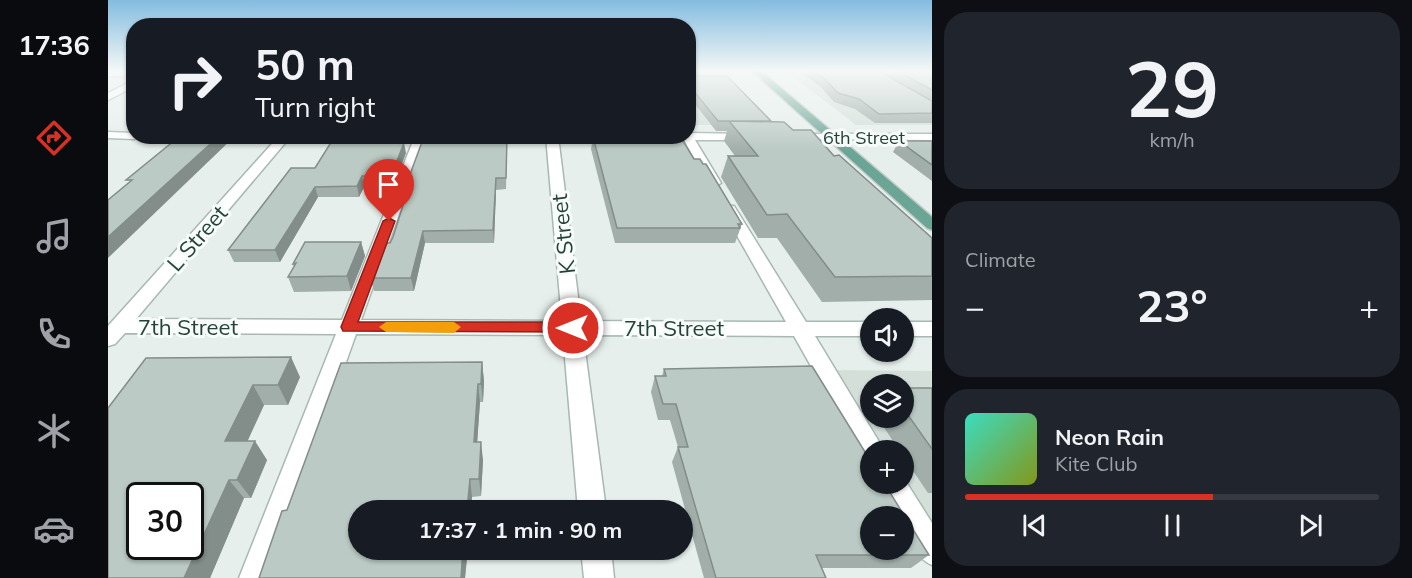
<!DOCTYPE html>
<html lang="en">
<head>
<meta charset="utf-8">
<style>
	:root { --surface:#171b24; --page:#20242c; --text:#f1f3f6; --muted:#9ea1a6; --line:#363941; --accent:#d93025 }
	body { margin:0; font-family:Mulish,sans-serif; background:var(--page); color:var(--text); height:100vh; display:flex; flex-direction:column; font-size:22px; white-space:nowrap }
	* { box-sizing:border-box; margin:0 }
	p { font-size:20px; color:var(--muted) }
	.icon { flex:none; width:33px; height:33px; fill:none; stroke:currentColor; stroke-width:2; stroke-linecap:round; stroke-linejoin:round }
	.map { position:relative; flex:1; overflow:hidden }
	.sheet { display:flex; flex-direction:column; gap:12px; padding:12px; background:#0d0f14; width:480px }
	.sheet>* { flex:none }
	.guide { position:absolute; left:18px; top:18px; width:570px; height:126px; border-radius:24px; box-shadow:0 2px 4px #0004; background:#171b24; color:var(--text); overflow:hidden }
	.fabs { position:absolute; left:752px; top:308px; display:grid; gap:12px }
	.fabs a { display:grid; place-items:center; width:54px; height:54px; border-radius:50%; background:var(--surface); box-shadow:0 2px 4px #0004; font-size:30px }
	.speed { position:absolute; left:18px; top:482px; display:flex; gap:12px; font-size:30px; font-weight:700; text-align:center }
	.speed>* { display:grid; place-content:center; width:78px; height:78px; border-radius:50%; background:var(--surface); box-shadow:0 2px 4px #0004; line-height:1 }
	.speed .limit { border:3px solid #111; border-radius:9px; background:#fff; color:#111 }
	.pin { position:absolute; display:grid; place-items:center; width:51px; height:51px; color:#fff; margin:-62px -26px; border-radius:50% 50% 50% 0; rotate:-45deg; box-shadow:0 0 6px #0007 }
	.pin .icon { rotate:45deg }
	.me { position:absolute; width:66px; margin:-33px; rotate:270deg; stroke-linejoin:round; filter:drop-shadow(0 0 4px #0008) }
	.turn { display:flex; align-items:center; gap:21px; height:126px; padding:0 30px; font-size:27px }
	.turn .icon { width:78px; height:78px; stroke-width:2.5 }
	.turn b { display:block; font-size:42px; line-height:51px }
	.big { font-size:45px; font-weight:700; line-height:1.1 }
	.sheet .tile { flex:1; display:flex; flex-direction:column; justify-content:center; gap:9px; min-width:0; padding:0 21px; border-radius:24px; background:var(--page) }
	.sheet .dial { align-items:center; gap:0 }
	.dial b { font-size:78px; line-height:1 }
	.song { display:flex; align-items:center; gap:18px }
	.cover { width:72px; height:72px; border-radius:9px; background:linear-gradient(135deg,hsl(170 70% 55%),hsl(70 70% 35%)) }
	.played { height:6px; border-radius:3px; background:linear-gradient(90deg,var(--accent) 60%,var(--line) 60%) }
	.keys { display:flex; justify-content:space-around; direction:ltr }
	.heat { display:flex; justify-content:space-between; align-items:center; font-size:33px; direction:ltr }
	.trip { position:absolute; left:240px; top:500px; width:345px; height:60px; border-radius:30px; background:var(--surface); box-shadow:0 2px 4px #0004; font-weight:700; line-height:60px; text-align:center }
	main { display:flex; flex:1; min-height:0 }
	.menu { display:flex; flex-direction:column; width:108px; justify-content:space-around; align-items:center; background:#090b0e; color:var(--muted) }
	.menu .icon { width:42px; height:42px }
	.menu .on { color:var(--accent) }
	.menu b { font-size:27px; color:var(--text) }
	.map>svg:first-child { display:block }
	.built { fill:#d4dfda; fill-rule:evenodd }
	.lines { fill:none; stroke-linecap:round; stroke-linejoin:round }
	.minor-casing { stroke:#a8b8b2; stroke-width:3 }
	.major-casing { stroke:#c2cac8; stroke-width:3 }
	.minor { fill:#fff; fill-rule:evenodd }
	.major { fill:#6aa596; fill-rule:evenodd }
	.wall { fill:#a1aea9 }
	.shaded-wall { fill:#838d89 }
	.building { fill:#bbcac4; stroke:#838d89; stroke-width:1.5; fill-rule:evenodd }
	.route { fill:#d93025; stroke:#8d1f18; stroke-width:1.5 }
	.slow { fill:#f59e0b }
	.labels { text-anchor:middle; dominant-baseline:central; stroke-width:6; stroke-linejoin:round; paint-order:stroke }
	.far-street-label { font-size:18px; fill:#24423a; stroke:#f7fbf9 }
	.street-label { font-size:22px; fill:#24423a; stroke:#f7fbf9 }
</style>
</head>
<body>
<main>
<nav class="menu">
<b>17:36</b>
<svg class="icon on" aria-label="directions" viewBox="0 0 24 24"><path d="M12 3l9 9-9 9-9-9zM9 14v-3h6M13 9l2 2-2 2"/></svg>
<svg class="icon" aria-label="music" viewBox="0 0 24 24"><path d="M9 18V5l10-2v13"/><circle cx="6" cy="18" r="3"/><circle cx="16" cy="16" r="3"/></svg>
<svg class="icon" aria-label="phone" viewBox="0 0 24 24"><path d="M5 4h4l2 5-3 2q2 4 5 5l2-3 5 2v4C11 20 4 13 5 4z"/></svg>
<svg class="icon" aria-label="climate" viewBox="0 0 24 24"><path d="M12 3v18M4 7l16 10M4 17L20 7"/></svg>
<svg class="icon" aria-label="car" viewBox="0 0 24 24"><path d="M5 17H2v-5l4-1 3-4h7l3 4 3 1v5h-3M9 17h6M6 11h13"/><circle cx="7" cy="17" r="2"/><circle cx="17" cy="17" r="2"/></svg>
</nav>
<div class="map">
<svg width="824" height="578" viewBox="0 0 824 578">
	<rect width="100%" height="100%" fill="#e6efeb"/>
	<path class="built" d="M581 71H611L663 125H581Z
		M678 71H749L824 117V125H748Z
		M723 370 824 371V535L795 483V450H772ZM762 384H795V417H762Z"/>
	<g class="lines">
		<g class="minor-casing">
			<path id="minor" d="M0 71H26V76H0Z
				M26 80V87L0 100V93Z
				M0 132 26 133V136H31L26 139 0 138Z
				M580 133 642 134 648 137 642 140H587L613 183 606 187 599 183 574 136H580Z
				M684 134H824V140L680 139V135Z
				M171 136H183L28 319 234 320 307 136H319L253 320 454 321 438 136H450L473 321 678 322 614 209 616 206H626L698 322H762V336H707L776 450H762V460L755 458 686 336 475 335 498 510H470L455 335 248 334 161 578H131L228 334 17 333 7 344 0 346V326Z
				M795 322H824V336H795Z
				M795 477 824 523V565C807 558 795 534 795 516H788L771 483H795Z
				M473 549H503L506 578H476Z"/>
		</g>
		<g class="major-casing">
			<path id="major" d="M644 71H653L824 217V230L819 228Z"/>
		</g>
		<use href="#minor" class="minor"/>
		<use href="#major" class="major"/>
	</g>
	<path class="wall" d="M690 71H824V123H767L747 109 726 102 712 86Z
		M580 76 663 122 824 276V300L714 302 669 238H650L613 177 620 156H627L616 141 619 131H608L580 95Z
		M287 136 284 143 298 153 285 186 256 187 251 197H210L172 262H126L120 250 207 168Z
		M399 136 398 189 388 190 386 243H317L306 291H266L262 278 285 237 302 184 301 177 341 142Z
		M485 137 586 159 634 224 627 243H507L483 149Z
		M791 141H824V181L785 152Z
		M253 242 257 256 243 291 186 292 180 277 186 267 185 264Z
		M374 362 376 381 375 402H372L369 442 375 460 373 496 364 497 357 578H151Z
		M556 369 821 555 803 568H714L718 578H596L564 462 570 447 562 420H550L543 392 547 376H554Z
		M192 377 180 405H156L139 441 159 460 143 498H136L102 578H0V408Z
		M795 388H824V493H820L795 456V450H791L769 417H795Z"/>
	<path class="shaded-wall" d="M111 136H127L0 258V237Z
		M281 136H287L280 152 278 142Z
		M296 143 298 153 285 186 283 176Z
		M254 176 256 187 251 197 249 186Z
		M388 178V190L386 243 385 230Z
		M207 187 210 197 172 262 167 250Z
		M315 231 317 243 306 291 303 278Z
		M253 242 257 256 243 291 239 276Z
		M183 357 192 377 180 405 170 385Z
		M374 362 376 381 375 402 373 384Z
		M370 384 372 402 368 460 366 442Z
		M145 385 156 405 131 460 117 441Z
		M147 441 159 460 143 498 129 480Z
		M373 442 375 460 373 496 371 479Z
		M362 479 364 497 363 510H359Z
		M121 480 136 498 102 578H76Z
		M355 549H360L357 578H353Z"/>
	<path class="building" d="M705 71H771L824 101V113L771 114 751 99 730 93 716 78Z
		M789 71H824V81H823L824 82V90Z
		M580 76H619L663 121H610L580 84Z
		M621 121 676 122 685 130H703L726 156 731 155 824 238V276L727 277 679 214 659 215 620 156H650Z
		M72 136H111L0 237V200L24 180H18Z
		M227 136H281L278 142 296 143 283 176H254L249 186 207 187 167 250H120L183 168H207Z
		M342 136H399L398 178H388L385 230 315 231 303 278H262L276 243H282L285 237 304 177H301L314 142H341Z
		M572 136 586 159H592L595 164H598L634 224H630L632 228H509L485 137Z
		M791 141H824V165Z
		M197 242H253L239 276 180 277 188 263 185 264Z
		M183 357 170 385H145L117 441H147L129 480H121L76 578H0V408L38 358ZM32 495H82V546H32Z
		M374 362 373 384H370L366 442H373L371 479H362L359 510H250V549H355L353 578H151L174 511 179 510 233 363Z
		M704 366 762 460V483H776L821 555H708L718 578H608L570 447H580L568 404H555L547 376H558L556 369ZM762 516H795V549H762Z
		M795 388H824V449L795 408Z"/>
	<linearGradient id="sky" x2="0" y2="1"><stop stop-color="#84bce0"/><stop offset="0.47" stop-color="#f4f8f6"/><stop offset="1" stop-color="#f4f8f6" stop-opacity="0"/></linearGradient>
	<rect width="824" height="151" fill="url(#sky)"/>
	<path class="route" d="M281 218 287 221 250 322H465L472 328 470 332 235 331 233 327 275 221Z"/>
	<path class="slow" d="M278 322H346L353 327 346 333 278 332 271 327Z"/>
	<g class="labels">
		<g class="far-street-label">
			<text x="756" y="137">6th Street</text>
		</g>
		<g class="street-label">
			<text transform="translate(455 234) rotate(-96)">K Street</text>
			<text transform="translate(89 238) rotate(-49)">L Street</text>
			<text x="80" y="327">7th Street</text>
			<text x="566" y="328">7th Street</text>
		</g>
	</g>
</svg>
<div class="fabs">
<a><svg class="icon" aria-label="sound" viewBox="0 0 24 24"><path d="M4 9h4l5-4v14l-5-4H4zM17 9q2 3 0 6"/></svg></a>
<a><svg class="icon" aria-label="layers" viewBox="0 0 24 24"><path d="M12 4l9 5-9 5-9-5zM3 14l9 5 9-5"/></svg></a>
<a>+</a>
<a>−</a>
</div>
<div class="speed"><div class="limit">30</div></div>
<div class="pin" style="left:281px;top:221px;background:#d93025"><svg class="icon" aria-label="arrive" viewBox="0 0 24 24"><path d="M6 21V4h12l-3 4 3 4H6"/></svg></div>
<svg class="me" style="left:465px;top:328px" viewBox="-20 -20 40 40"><circle r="17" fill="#d93025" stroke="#fff" stroke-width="3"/><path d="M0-11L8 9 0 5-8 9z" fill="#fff"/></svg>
<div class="trip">17:37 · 1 min · 90 m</div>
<div class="guide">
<div class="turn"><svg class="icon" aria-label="right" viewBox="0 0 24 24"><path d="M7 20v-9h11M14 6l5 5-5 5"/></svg><div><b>50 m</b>Turn right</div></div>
</div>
</div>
<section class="sheet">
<div class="tile dial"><b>29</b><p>km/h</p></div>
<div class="tile"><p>Climate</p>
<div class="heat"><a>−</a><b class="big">23°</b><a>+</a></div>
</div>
<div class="tile">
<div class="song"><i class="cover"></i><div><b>Neon Rain</b><p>Kite Club</p></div></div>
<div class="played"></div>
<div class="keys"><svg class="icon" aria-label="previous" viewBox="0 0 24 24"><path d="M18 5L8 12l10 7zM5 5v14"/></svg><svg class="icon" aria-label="pause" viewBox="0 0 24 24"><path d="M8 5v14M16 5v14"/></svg><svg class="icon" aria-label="next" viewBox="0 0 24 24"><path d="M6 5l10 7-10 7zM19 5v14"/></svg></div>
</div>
</section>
</main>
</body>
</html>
